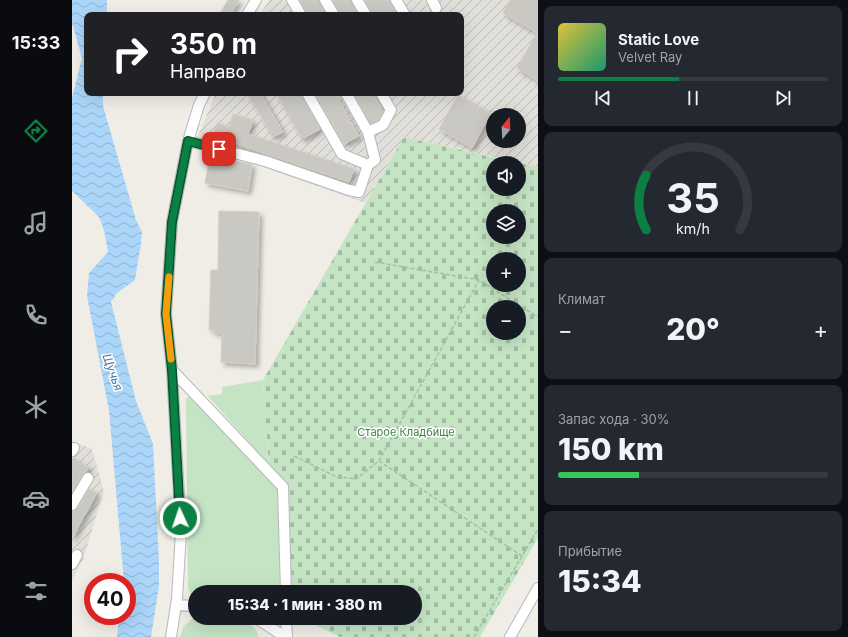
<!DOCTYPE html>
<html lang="ru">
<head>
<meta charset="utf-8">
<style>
	:root { --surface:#171b24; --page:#242831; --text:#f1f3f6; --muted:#9ea1a6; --line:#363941; --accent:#0b8043 }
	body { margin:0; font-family:Inter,sans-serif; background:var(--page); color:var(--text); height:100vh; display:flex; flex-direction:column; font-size:15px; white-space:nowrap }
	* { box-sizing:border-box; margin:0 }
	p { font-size:13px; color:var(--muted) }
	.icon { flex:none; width:22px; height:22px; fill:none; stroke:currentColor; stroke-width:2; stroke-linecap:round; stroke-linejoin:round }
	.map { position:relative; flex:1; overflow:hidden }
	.sheet { display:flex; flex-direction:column; gap:6px; padding:6px; background:#0d0f14; width:310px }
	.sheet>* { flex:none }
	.guide { position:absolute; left:12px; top:12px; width:380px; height:84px; border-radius:8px; box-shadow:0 4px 16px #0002; background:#202124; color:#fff; overflow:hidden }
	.needle { width:26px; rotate:18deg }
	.controls { position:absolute; left:414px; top:108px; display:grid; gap:8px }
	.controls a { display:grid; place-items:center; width:40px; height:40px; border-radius:50%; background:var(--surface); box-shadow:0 4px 16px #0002; font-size:20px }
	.speed { position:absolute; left:12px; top:573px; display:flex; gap:8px; font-size:20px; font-weight:700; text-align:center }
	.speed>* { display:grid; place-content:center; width:52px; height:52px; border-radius:50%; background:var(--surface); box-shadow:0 4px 16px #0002; line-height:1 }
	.speed .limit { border:6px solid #d22; background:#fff; color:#111 }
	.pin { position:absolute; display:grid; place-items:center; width:34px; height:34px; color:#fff; margin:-17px; border-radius:8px; box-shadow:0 2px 6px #0006 }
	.me { position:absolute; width:44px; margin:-22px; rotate:357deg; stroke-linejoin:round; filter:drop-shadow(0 0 3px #0008) }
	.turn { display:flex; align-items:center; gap:14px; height:84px; padding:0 20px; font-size:18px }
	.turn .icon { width:52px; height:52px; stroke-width:2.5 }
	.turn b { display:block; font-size:28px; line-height:34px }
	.big { font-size:30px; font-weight:800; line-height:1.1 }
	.sheet .widget { flex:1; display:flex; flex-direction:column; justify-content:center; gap:6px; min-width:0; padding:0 14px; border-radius:8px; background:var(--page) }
	.sheet .dial { align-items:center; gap:0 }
	.dial svg { height:104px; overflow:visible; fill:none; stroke:var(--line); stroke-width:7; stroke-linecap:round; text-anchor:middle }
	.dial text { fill:var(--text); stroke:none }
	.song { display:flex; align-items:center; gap:12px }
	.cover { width:48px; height:48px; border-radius:6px; background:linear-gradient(135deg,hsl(50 70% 55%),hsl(160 70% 35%)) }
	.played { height:4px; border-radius:2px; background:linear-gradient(90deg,var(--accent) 45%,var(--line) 45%) }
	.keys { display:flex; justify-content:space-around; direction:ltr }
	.heat { display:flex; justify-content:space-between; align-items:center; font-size:22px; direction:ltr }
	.charge { height:6px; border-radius:3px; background:linear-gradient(90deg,#34c759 30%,var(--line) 0) }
	.trip { position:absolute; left:116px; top:585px; width:234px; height:40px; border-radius:20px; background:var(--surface); box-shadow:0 4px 16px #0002; font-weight:800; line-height:40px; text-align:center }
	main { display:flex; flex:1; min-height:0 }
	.dock { display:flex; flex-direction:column; width:72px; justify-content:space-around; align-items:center; background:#090b0e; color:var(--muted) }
	.dock .icon { width:28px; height:28px }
	.dock .current { color:var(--accent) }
	.dock b { font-size:18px; color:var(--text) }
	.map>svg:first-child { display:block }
	.industrial { fill:url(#industrial-furrows); fill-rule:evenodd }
	.grass { fill:#c4e4c4 }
	.cemetery { fill:url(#cemetery-stones); fill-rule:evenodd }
	.water { fill:url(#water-waves) }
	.building { fill:#cac8c2; stroke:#d3cec4; filter:url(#shadow) }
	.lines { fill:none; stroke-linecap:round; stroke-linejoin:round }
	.minor-casing { stroke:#b6b8bb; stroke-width:12 }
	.path { stroke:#9cc2a7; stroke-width:1.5; stroke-dasharray:4 2; stroke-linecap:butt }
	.minor { stroke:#fff; stroke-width:10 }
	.route-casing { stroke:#07532c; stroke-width:10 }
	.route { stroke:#0b8043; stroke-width:7 }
	.slow { stroke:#f59e0b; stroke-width:7 }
	.labels { text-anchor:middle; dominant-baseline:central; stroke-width:3; stroke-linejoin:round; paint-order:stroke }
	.park-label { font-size:11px; fill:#3c8540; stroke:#fff }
	.water-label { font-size:12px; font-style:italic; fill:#4978aa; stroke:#fff }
</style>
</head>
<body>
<main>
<nav class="dock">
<b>15:33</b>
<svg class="icon current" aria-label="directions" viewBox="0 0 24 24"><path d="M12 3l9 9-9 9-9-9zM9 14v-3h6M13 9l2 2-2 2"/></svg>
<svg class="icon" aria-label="music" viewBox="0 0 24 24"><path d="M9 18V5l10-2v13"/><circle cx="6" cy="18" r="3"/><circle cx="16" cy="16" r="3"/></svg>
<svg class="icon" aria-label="phone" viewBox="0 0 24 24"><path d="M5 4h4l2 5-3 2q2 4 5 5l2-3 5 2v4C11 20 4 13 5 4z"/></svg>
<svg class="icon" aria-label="climate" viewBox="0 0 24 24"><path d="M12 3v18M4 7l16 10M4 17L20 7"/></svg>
<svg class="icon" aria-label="car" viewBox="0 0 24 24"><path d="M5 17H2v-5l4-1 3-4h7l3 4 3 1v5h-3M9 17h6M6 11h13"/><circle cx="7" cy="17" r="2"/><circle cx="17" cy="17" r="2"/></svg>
<svg class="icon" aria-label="filters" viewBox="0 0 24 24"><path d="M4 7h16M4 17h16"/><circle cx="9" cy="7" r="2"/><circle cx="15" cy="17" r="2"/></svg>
</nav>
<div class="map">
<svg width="466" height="637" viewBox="0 0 466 637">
	<defs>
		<pattern id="industrial-furrows" width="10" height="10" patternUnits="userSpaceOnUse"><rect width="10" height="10" fill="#e0dfda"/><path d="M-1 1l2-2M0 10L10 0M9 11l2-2" fill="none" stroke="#b9b8b4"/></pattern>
		<pattern id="cemetery-stones" width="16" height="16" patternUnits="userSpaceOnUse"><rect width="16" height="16" fill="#c4e4c4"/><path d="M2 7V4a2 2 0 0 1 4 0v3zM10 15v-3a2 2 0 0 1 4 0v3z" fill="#a2bca3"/></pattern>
		<pattern id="water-waves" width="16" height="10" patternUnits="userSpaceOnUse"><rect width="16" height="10" fill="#abd6f9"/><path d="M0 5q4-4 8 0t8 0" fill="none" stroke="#8eb1cd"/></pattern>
		<filter id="shadow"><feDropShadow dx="3.5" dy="3.5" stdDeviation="2" flood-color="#0004"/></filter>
	</defs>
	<rect width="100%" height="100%" fill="#efede6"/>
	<path class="industrial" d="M197 0H466V167L332 137 293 203 123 143 144 93H389V15H188ZM421 115H447V141H421Z
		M0 441 20 449 32 491 11 560 0 580Z"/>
	<path class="grass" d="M191 380 197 465 136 396 150 394V387Z
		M118 395 207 490 211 592H123V598L119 596 116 587 114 399Z
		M123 616V618C135 618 166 617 176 622 181 625 185 631 187 637H108L111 627Z"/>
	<path class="cemetery" d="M332 137 446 163H421V189H447V163L466 167V538L408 637H268L229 618H343V592H220L213 484 197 465 191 380ZM421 211H447V237H421ZM421 259H447V285H421ZM421 307H447V333H421Z"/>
	<path class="water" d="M0 0H35V15H15V93H31V106L64 220 70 232 69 243 63 280 45 293 39 302 64 401 81 444 87 561V586L79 637H45L47 616H55V582H52L37 410 15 296 17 273 36 252 32 230 27 217 0 191V98L10 58 0 23Z"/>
	<path class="building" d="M156 0H167L158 15H147Z
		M228 0H247L254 15H235Z
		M261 0H279L286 15H268Z
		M293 0H318L325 15H300Z
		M438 0H466V81L445 68 465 33 431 13Z
		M175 93H188L211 132 201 137Z
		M204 93H229L248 129 230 139Z
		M243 93H263L287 136 272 144Z
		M281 93H300L311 112 306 120 299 124Z
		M386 95 419 113 400 148 367 129Z
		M161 114 181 120 176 134 282 169 277 182 141 136 145 123 157 127Z
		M138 157 180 164 176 191 133 183Z
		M147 211 187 212 183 364 149 362 150 333H142L143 330H137L139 270H146Z
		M2 458 17 467 14 472 10 475 0 492V462Z
		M17 489 25 493 0 538V511L6 508Z"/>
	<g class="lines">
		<g class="minor-casing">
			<path id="minor" d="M220 0 229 15
				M253 0 262 15
				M285 0 294 15
				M324 0 333 15
				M360 0 364 8
				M175 15 184 0
				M235 93 270 154 296 165 303 160 296 132
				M274 93 296 132 311 125 319 110 309 93
				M116 141 193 161 277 190 287 192 296 165
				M100 370 211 487 214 592
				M0 451 2 448
				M0 505 16 478
				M0 564 5 555
				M104 605 123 606
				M184 618 213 637
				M214 618 215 637
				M99 637 105 599 109 532 100 370 94 314 100 222 116 141 127 105 133 93
				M438 637 466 588"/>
		</g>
		<path class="path" d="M303 262 407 280 466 317
			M222 456 263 476 284 479 307 461 407 280
			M307 461 450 556
			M402 637 466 529"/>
		<use href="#minor" class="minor"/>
	</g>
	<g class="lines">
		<g class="route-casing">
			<path id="route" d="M108 518 100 370 94 314 100 222 116 141 147 149"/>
		</g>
		<use href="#route" class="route"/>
		<path class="slow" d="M97 277 94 314 99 359"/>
	</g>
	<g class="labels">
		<g class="park-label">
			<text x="334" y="432">Старое Кладбище</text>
		</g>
		<g class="water-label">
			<text transform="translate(41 372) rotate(70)">Щучья</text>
		</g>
	</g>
</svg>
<div class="controls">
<a><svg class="needle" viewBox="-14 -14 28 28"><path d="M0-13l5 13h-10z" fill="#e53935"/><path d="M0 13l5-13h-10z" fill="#9ea1a6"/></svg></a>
<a><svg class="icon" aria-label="sound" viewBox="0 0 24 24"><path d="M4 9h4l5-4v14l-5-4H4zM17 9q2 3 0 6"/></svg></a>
<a><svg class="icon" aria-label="layers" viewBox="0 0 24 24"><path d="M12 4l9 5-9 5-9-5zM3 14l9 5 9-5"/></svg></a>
<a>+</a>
<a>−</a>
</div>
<div class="speed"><div class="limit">40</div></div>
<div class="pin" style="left:147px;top:149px;background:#d93025"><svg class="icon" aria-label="arrive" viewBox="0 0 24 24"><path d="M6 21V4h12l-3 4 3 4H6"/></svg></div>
<svg class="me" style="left:108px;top:518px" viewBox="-20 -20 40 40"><circle r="17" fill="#0b8043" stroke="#fff" stroke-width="3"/><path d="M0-11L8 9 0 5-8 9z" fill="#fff"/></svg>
<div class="trip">15:34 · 1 мин · 380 m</div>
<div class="guide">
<div class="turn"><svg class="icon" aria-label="right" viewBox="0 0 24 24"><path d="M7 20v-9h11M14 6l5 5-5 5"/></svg><div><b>350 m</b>Направо</div></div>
</div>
</div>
<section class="sheet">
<div class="widget">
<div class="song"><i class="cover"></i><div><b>Static Love</b><p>Velvet Ray</p></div></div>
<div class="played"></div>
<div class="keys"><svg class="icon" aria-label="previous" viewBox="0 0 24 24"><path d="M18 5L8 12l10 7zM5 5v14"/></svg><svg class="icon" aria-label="pause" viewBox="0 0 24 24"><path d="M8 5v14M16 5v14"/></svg><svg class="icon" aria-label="next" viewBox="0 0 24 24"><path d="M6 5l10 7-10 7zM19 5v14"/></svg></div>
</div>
<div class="widget dial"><svg viewBox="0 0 100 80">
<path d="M14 69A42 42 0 1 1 86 69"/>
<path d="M14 69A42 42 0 0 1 14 27" stroke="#0b8043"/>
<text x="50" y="56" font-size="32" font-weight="700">35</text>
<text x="50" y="72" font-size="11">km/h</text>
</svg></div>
<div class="widget"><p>Климат</p>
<div class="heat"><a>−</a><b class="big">20°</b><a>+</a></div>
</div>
<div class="widget"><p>Запас хода · 30%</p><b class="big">150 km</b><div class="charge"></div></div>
<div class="widget"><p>Прибытие</p><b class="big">15:34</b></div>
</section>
</main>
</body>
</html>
